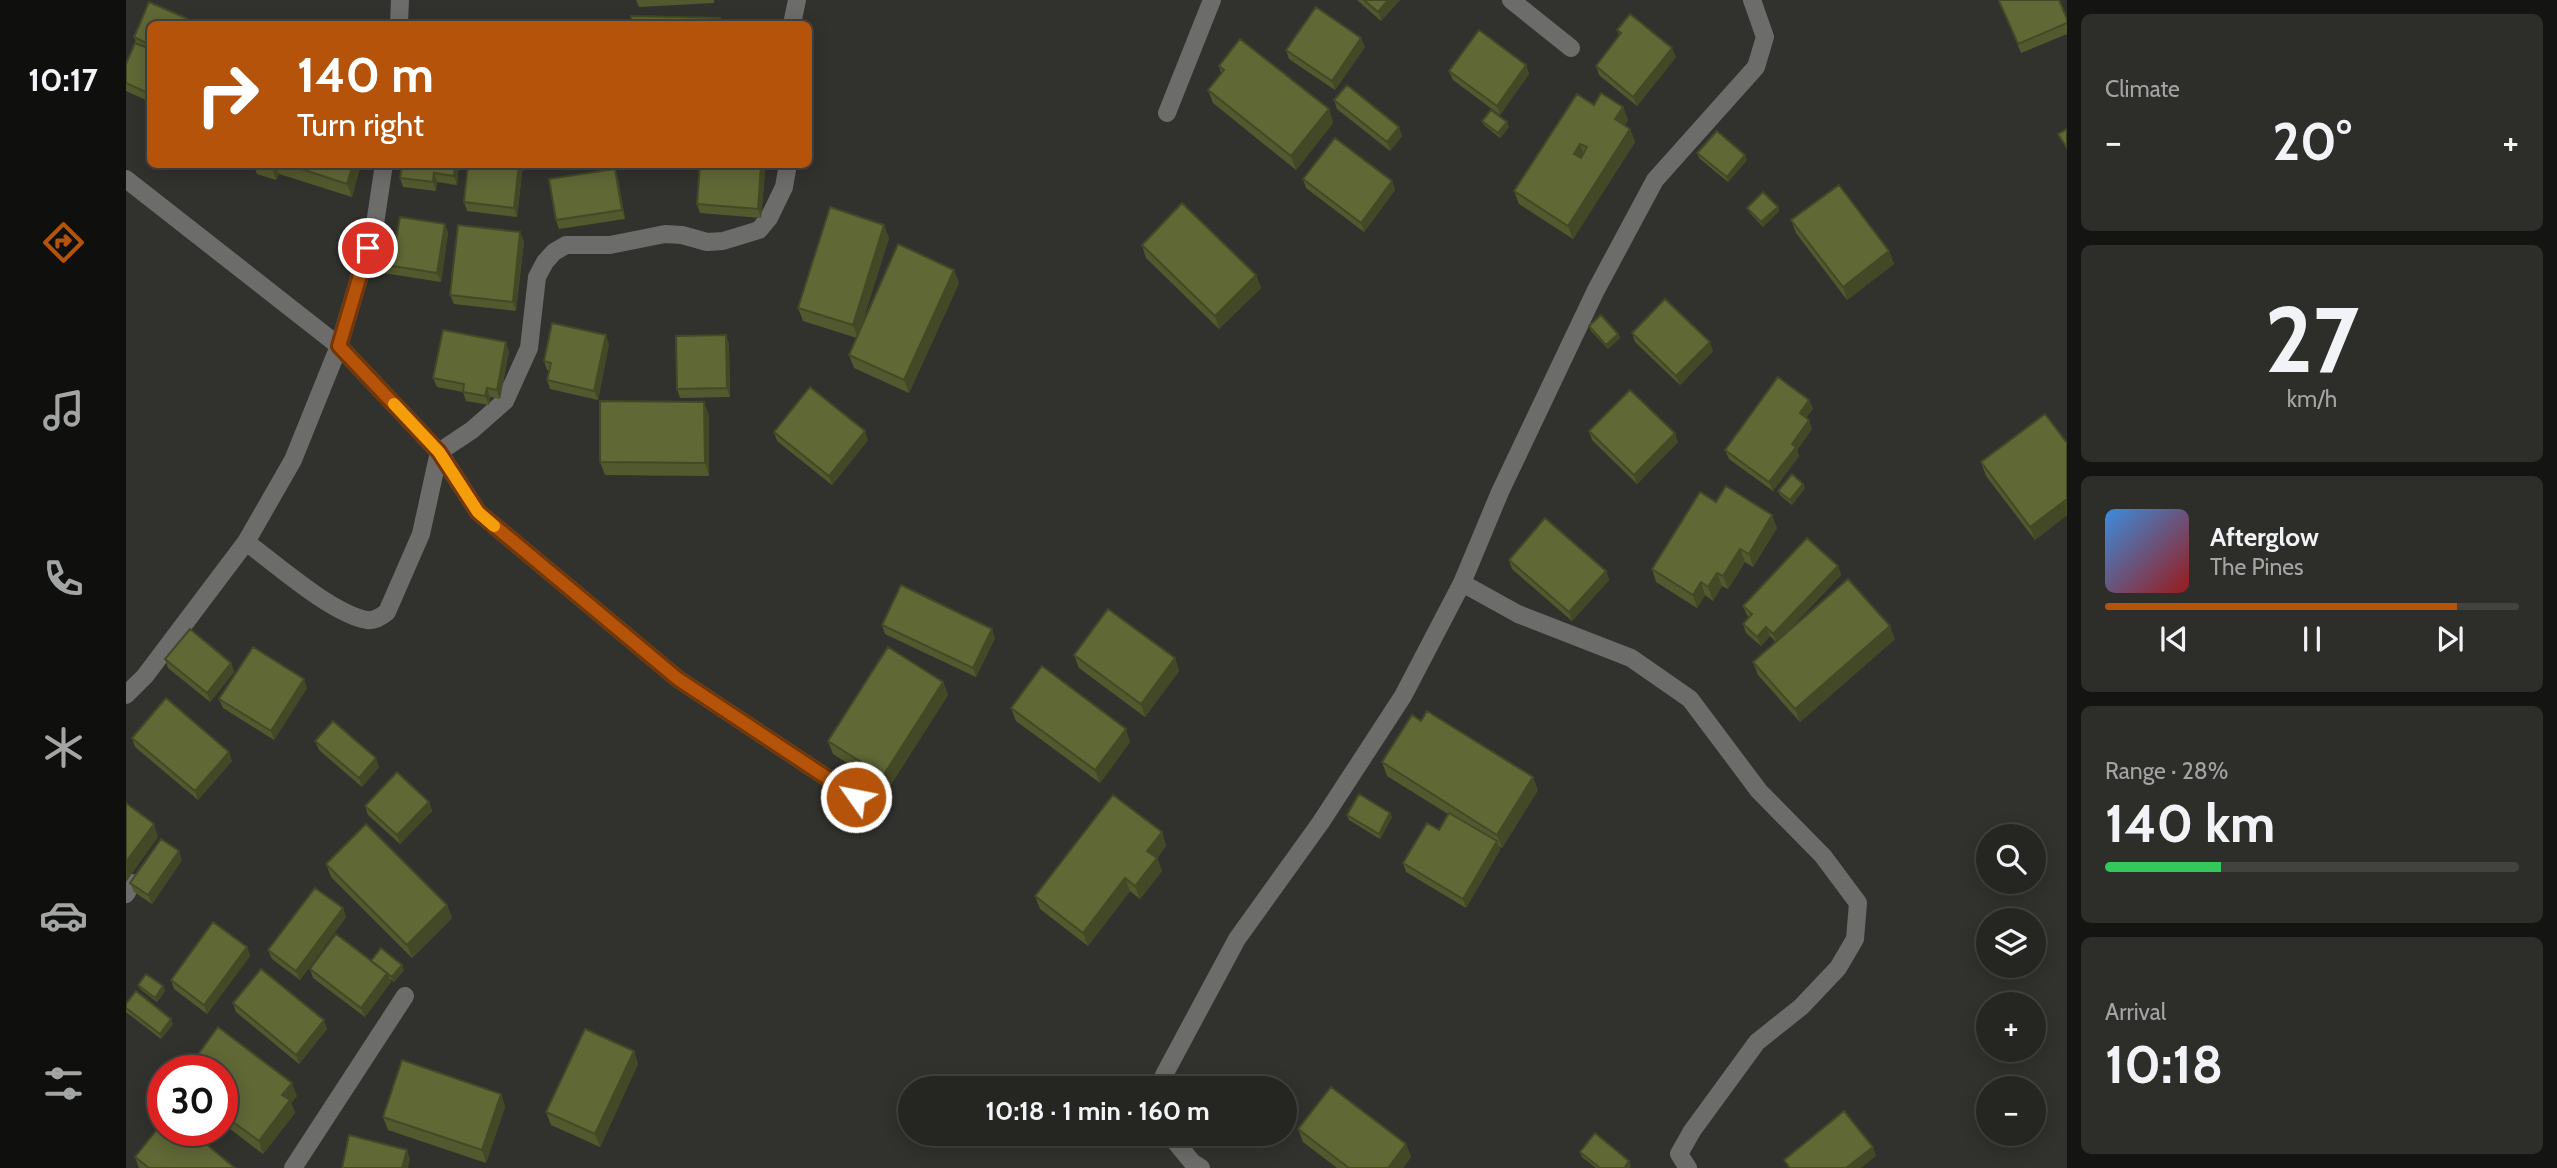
<!DOCTYPE html>
<html lang="en">
<head>
<meta charset="utf-8">
<style>
	:root { --surface:#252622; --page:#2d2e2a; --text:#f1f3f6; --muted:#a3a5a5; --line:#424340; --accent:#b45309 }
	body { margin:0; font-family:Cabin,sans-serif; background:var(--page); color:var(--text); height:100vh; display:flex; flex-direction:column; font-size:26px; white-space:nowrap }
	* { box-sizing:border-box; margin:0 }
	p { font-size:23px; color:var(--muted) }
	.icon { flex:none; width:38px; height:38px; fill:none; stroke:currentColor; stroke-width:2; stroke-linecap:round; stroke-linejoin:round }
	.map { position:relative; flex:1; overflow:hidden }
	.panel { display:flex; flex-direction:column; gap:14px; padding:14px; background:#141513; width:490px }
	.panel>* { flex:none }
	.guide { position:absolute; left:21px; top:21px; width:665px; height:147px; border-radius:10px; box-shadow:0 4px 18px #0003,0 0 0 2px var(--line); background:#b45309; color:#fff; overflow:hidden }
	.controls { position:absolute; left:1850px; top:824px; display:grid; gap:14px }
	.controls a { display:grid; place-items:center; width:70px; height:70px; border-radius:50%; background:var(--surface); box-shadow:0 4px 18px #0003,0 0 0 2px var(--line); font-size:35px }
	.speed { position:absolute; left:21px; top:1055px; display:flex; gap:14px; font-size:35px; font-weight:700; text-align:center }
	.speed>* { display:grid; place-content:center; width:91px; height:91px; border-radius:50%; background:var(--surface); box-shadow:0 4px 18px #0003,0 0 0 2px var(--line); line-height:1 }
	.speed .limit { border:10px solid #d22; background:#fff; color:#111 }
	.pin { position:absolute; display:grid; place-items:center; width:60px; height:60px; color:#fff; margin:-30px; border:4px solid #fff; border-radius:50%; box-shadow:0 2px 7px #0007 }
	.me { position:absolute; width:77px; margin:-38px; rotate:303deg; stroke-linejoin:round; filter:drop-shadow(0 0 5px #0008) }
	.turn { display:flex; align-items:center; gap:24px; height:147px; padding:0 35px; font-size:32px }
	.turn .icon { width:91px; height:91px; stroke-width:2.5 }
	.turn b { display:block; font-size:49px; line-height:60px }
	.big { font-size:52px; font-weight:700; line-height:1.1 }
	.panel .widget { flex:1; display:flex; flex-direction:column; justify-content:center; gap:10px; min-width:0; padding:0 24px; border-radius:10px; background:var(--page) }
	.panel .dial { align-items:center; gap:0 }
	.dial b { font-size:91px; line-height:1 }
	.song { display:flex; align-items:center; gap:21px }
	.cover { width:84px; height:84px; border-radius:10px; background:linear-gradient(135deg,hsl(210 70% 55%),hsl(0 70% 35%)) }
	.played { height:7px; border-radius:4px; background:linear-gradient(90deg,var(--accent) 85%,var(--line) 85%) }
	.keys { display:flex; justify-content:space-around; direction:ltr }
	.heat { display:flex; justify-content:space-between; align-items:center; font-size:38px; direction:ltr }
	.charge { height:10px; border-radius:5px; background:linear-gradient(90deg,#34c759 28%,var(--line) 0) }
	.trip { position:absolute; left:772px; top:1076px; width:399px; height:70px; border-radius:35px; background:var(--surface); box-shadow:0 4px 18px #0003,0 0 0 2px var(--line); font-weight:700; line-height:70px; text-align:center }
	main { display:flex; flex:1; min-height:0 }
	.menu { display:flex; flex-direction:column; width:126px; justify-content:space-around; align-items:center; background:#0f0f0e; color:var(--muted) }
	.menu .icon { width:49px; height:49px }
	.menu .selected { color:var(--accent) }
	.menu b { font-size:32px; color:var(--text) }
	.map>svg:first-child { display:block }
	.lines { fill:none; stroke-linecap:round; stroke-linejoin:round }
	.minor { stroke:#6c6c6a; stroke-width:18 }
	.wall { fill:#53592e }
	.shaded-wall { fill:#434926 }
	.building { fill:#606836; stroke:#434926; stroke-width:2; fill-rule:evenodd }
	.route-casing { stroke:#753606; stroke-width:18 }
	.route { stroke:#b45309; stroke-width:12 }
	.slow { stroke:#f59e0b; stroke-width:12 }
</style>
</head>
<body>
<main>
<nav class="menu">
<b>10:17</b>
<svg class="icon selected" aria-label="directions" viewBox="0 0 24 24"><path d="M12 3l9 9-9 9-9-9zM9 14v-3h6M13 9l2 2-2 2"/></svg>
<svg class="icon" aria-label="music" viewBox="0 0 24 24"><path d="M9 18V5l10-2v13"/><circle cx="6" cy="18" r="3"/><circle cx="16" cy="16" r="3"/></svg>
<svg class="icon" aria-label="phone" viewBox="0 0 24 24"><path d="M5 4h4l2 5-3 2q2 4 5 5l2-3 5 2v4C11 20 4 13 5 4z"/></svg>
<svg class="icon" aria-label="climate" viewBox="0 0 24 24"><path d="M12 3v18M4 7l16 10M4 17L20 7"/></svg>
<svg class="icon" aria-label="car" viewBox="0 0 24 24"><path d="M5 17H2v-5l4-1 3-4h7l3 4 3 1v5h-3M9 17h6M6 11h13"/><circle cx="7" cy="17" r="2"/><circle cx="17" cy="17" r="2"/></svg>
<svg class="icon" aria-label="filters" viewBox="0 0 24 24"><path d="M4 7h16M4 17h16"/><circle cx="9" cy="7" r="2"/><circle cx="15" cy="17" r="2"/></svg>
</nav>
<div class="map">
<svg width="1941" height="1168" viewBox="0 0 1941 1168">
	<rect width="100%" height="100%" fill="#31322e"/>
	<g class="lines">
		<path class="minor" d="M1385 0 1445 48
			M273 24 274 0
			M666 24 671 0
			M1041 113 1086 0
			M0 179 213 346 313 452 352 512 552 679 730 797
			M120 542C150 564 206 614 241 620 249 621 255 617 261 612L295 534 313 452 346 430 379 401 403 348 411 277 419 262 428 252 440 245H484L539 234 556 235 581 242 597 241 633 230 643 218 658 187 662 164
			M1336 583 1392 614 1505 658 1564 699 1633 791 1697 856 1732 903 1729 939 1712 968 1675 1007 1631 1042 1566 1131 1553 1154 1562 1168
			M0 695 19 676 120 542 167 460 213 346 249 224 258 164
			M0 894 6 883
			M1038 1088V1075L1111 939 1195 822 1277 696 1336 583 1374 492 1470 290 1529 180 1630 67 1639 37 1626 0
			M1043 1134 1066 1162 1075 1168
			M167 1168 279 996"/>
	</g>
	<path class="wall" d="M510 0H588V3L513 7Z
		M1231 0H1274L1255 21Z
		M1873 1 1941 19V34L1895 53Z
		M23 2 62 19 64 24H24V102L0 91V64L10 43 8 37Z
		M1491 30 1550 57 1511 106 1473 75 1470 66 1493 35Z
		M1239 47 1209 90 1163 59 1160 50Z
		M1400 65 1403 74 1374 115 1327 80 1323 71Z
		M1093 66 1203 109 1207 123 1170 170 1087 103 1082 90 1095 73Z
		M1208 100 1276 136 1264 151 1211 109Z
		M1468 105 1497 107 1502 120 1499 125 1504 129 1509 142 1447 239 1393 204 1388 191Z
		M1356 121 1383 127 1374 138 1358 125Z
		M1571 153 1621 160 1602 182 1573 158Z
		M123 164H235L226 197 153 174 150 180 131 174 128 166Z
		M276 164H333L331 185 311 182 310 191 277 187 274 178Z
		M342 164H397L391 217 341 211 338 202Z
		M574 164H637L639 171 635 218 574 213 571 204Z
		M492 178 499 219 433 229 430 220Z
		M1177 179 1266 181 1269 190 1238 232 1180 188Z
		M1652 207 1653 211 1637 227 1623 212 1621 208Z
		M1665 220 1763 251 1768 264 1721 300 1670 233Z
		M319 224 322 233 315 282 257 273 254 264 270 240Z
		M763 238 734 329 828 270 833 283 783 393 728 368 723 355 731 338 677 321 672 308Z
		M398 241 390 311 328 304 324 295Z
		M1016 245 1130 275 1135 288 1093 329 1020 258Z
		M1463 326 1492 334 1494 338 1482 349 1465 331Z
		M1506 333 1587 351 1554 385 1509 342Z
		M600 335 603 344 604 397 554 398 551 389Z
		M483 344 472 400 424 389 421 380 423 371 421 370 418 361Z
		M383 351 374 399 364 397 363 405 340 401 337 392 311 387 307 378Z
		M1683 400 1687 409 1680 418 1686 429 1671 450 1673 456 1647 491 1603 459 1599 450Z
		M583 415V476L479 475 474 462Z
		M1463 431 1552 442 1511 484 1466 440Z
		M648 432 742 440 706 485 651 441Z
		M1941 443V515L1909 540 1860 476 1855 462Z
		M1679 488 1666 505 1654 495 1652 491Z
		M1590 502 1651 528 1627 567 1619 562 1602 589 1596 586 1587 601 1579 595 1571 608 1530 582 1526 569Z
		M1383 560 1480 571 1483 580 1446 621 1386 569Z
		M1712 566 1715 575 1660 633 1769 639 1674 722 1632 675 1627 662 1650 642 1644 636 1635 646 1620 633 1617 624 1623 617 1621 615 1617 606Z
		M756 625 869 638 850 677 759 634Z
		M948 655 1049 658 1053 671 1019 717 953 668Z
		M39 659 105 663 108 672 84 702 42 668Z
		M817 682 822 695 762 789 707 754 702 741Z
		M181 688 148 740 97 708 93 699Z
		M885 708 1004 742 974 783 890 721Z
		M6 738 106 761 72 800 9 747Z
		M189 741 253 767 236 787 193 750Z
		M1256 762 1412 790 1376 848 1372 846 1374 850 1340 908 1280 872 1277 863 1313 830 1322 814 1261 776Z
		M303 802 306 811 274 844 242 815 239 806Z
		M1221 815 1266 817 1254 839 1223 820Z
		M1036 832 1040 846 1031 858 1036 871 1014 899 1004 891 962 946 914 909 909 896Z
		M56 860 26 904 8 892 4 883Z
		M200 864 321 905 326 918 286 958 205 877Z
		M217 908 220 917 174 980 146 959 142 950Z
		M121 947 124 956 81 1014 48 989 45 980Z
		M245 961 278 970 268 982 264 979 265 982 239 1017 187 978 184 969Z
		M12 985 37 986 39 991 31 1002 14 989Z
		M107 1003 201 1029 173 1064 110 1012Z
		M0 1004 47 1024 35 1039 0 1012Z
		M508 1051 512 1064 474 1147 425 1125 420 1112Z
		M96 1071 171 1096 165 1103 169 1113 137 1154 96 1123Z
		M375 1094 379 1107 360 1163 262 1130 257 1117Z
		M1172 1129 1280 1144 1285 1157 1277 1168H1211L1177 1142Z
		M1454 1152 1505 1166 1503 1168H1470L1456 1157Z
		M9 1157 109 1168H13Z"/>
	<path class="shaded-wall" d="M1262 0H1274L1255 21 1252 12Z
		M1235 38 1239 47 1209 90 1206 81Z
		M1546 48 1550 57 1511 106 1507 97Z
		M1400 65 1403 74 1374 115 1371 106Z
		M1497 107 1502 120 1494 132 1489 119Z
		M1203 109 1207 123 1170 170 1165 156Z
		M1381 122 1383 127 1374 138 1372 133Z
		M1273 127 1276 136 1264 151 1261 142Z
		M1504 129 1509 142 1447 239 1442 226Z
		M1454 144 1459 157 1453 167 1448 154Z
		M1619 155 1621 160 1602 182 1601 177Z
		M147 164H149L153 174 150 180 146 167Z
		M227 164H235L226 197 221 184Z
		M329 164H333L331 185 328 176Z
		M393 164H397L391 217 388 208Z
		M635 164H637L639 171 635 218 632 209Z
		M489 169 492 178 499 219 496 210Z
		M308 173 311 182 310 191 307 182Z
		M1266 181 1269 190 1238 232 1235 223Z
		M1652 207 1653 211 1637 227 1635 222Z
		M319 224 322 233 315 282 311 273Z
		M758 225 763 238 732 338 727 325Z
		M394 232 398 241 390 311 387 302Z
		M1763 251 1768 264 1721 300 1717 287Z
		M828 270 833 283 783 393 778 380Z
		M1130 275 1135 288 1093 329 1089 316Z
		M1492 334 1494 338 1482 349 1480 345Z
		M480 335 483 344 472 400 468 391Z
		M600 335 603 344 604 397 601 388Z
		M380 342 383 351 374 399 371 390Z
		M1584 342 1587 351 1554 385 1550 376Z
		M361 388 364 397 363 405 359 396Z
		M1683 400 1687 409 1677 422 1674 413Z
		M578 402 583 415V476L579 463Z
		M1683 420 1686 429 1671 450 1673 456 1647 491 1643 482 1666 444Z
		M739 431 742 440 706 485 703 476Z
		M1549 433 1552 442 1511 484 1508 475Z
		M1677 484 1679 488 1666 505 1664 500Z
		M1941 499V515L1909 540 1904 527Z
		M1646 515 1651 528 1627 567 1623 554Z
		M1614 549 1619 562 1602 589 1597 576Z
		M1712 566 1715 575 1651 643 1647 634Z
		M1480 571 1483 580 1446 621 1443 612Z
		M1591 573 1596 586 1587 601 1582 587Z
		M1575 582 1579 595 1571 608 1567 595Z
		M1764 626 1769 639 1674 722 1669 709Z
		M1640 627 1644 636 1635 646 1631 637Z
		M866 629 869 638 850 677 847 668Z
		M1049 658 1053 671 1019 717 1015 704Z
		M105 663 108 672 84 702 81 693Z
		M178 679 181 688 148 740 145 731Z
		M817 682 822 695 762 789 757 776Z
		M1000 729 1004 742 974 783 969 770Z
		M103 752 106 761 72 800 69 791Z
		M250 758 253 767 236 787 233 778Z
		M1407 777 1412 790 1376 848 1371 835Z
		M303 802 306 811 274 844 271 835Z
		M1264 813 1266 817 1254 839 1253 834Z
		M28 824 32 837 0 882V862Z
		M1036 832 1040 846 1026 864 1021 851Z
		M1371 841 1374 850 1340 908 1337 899Z
		M53 851 56 860 26 904 22 895Z
		M1031 858 1036 871 1014 899 1009 886Z
		M999 878 1004 891 962 946 957 933Z
		M321 905 326 918 286 958 281 945Z
		M217 908 220 917 174 980 170 971Z
		M121 947 124 956 81 1014 78 1005Z
		M276 965 278 970 268 982 266 977Z
		M261 973 265 982 239 1017 235 1008Z
		M37 986 39 991 31 1002 29 998Z
		M45 1019 47 1024 35 1039 34 1034Z
		M198 1020 201 1029 173 1064 170 1055Z
		M508 1051 512 1064 474 1147 469 1134Z
		M166 1083 171 1096 165 1103 169 1113 137 1154 133 1141 156 1095Z
		M375 1094 379 1107 360 1163 356 1150Z
		M1280 1144 1285 1157 1277 1168H1262Z
		M1747 1147 1750 1156 1735 1168H1720Z
		M281 1150 284 1159 282 1168H276Z
		M1503 1161 1505 1166 1503 1168H1498Z"/>
	<path class="building" d="M1238 0H1262L1252 12Z
		M1874 0H1933L1941 19V23L1892 44 1873 1Z
		M23 2 62 19 60 24H24V45L8 37Z
		M1190 7 1235 38 1206 81 1160 50Z
		M1504 14 1546 48 1507 97 1470 66 1495 33 1491 30Z
		M505 16 594 18V24H505Z
		M1353 30 1400 65 1371 106 1323 71Z
		M1114 39 1203 109 1165 156 1082 90 1098 70 1093 66Z
		M9 43 24 49V94L0 83V64Z
		M1221 85 1273 127 1261 142 1208 100Z
		M1475 93 1497 107 1489 119 1504 129 1442 226 1388 191 1451 94 1468 105ZM1454 144 1461 147 1455 158 1448 154Z
		M1365 110 1381 122 1372 133 1356 121Z
		M1941 129V148L1932 134Z
		M1591 131 1619 155 1601 177 1571 153Z
		M1209 138 1266 181 1235 223 1177 179Z
		M160 164H227L221 184Z
		M276 164H329L328 176 308 173 307 182 274 178Z
		M342 164H393L388 208 338 202Z
		M574 164H635L632 209 571 204Z
		M489 169 496 210 430 220 423 179Z
		M1713 185 1763 251 1717 287 1665 220Z
		M1637 192 1652 207 1635 222 1621 208Z
		M1056 203 1130 275 1089 316 1016 245Z
		M704 207 758 225 727 325 672 308Z
		M274 217 319 224 311 273 254 264 258 238 270 240Z
		M332 225 394 232 387 302 324 295Z
		M772 244 828 270 778 380 723 355Z
		M1539 299 1584 342 1550 376 1506 333Z
		M1475 315 1492 334 1480 345 1463 326Z
		M426 323 480 335 468 391 421 380 425 363 418 361Z
		M317 330 380 342 371 390 361 388 359 396 337 392 338 384 307 378Z
		M600 335 601 388 551 389 550 336Z
		M1652 377 1683 400 1674 413 1683 420 1666 444 1670 447 1643 482 1599 450Z
		M684 387 739 431 703 476 648 432Z
		M1504 390 1549 433 1508 475 1463 431Z
		M474 401 578 402 579 463 474 462Z
		M1919 414 1941 443V499L1904 527 1855 462Z
		M1666 474 1677 484 1664 500 1652 491Z
		M1600 486 1646 515 1623 554 1614 549 1597 576 1591 573 1582 587 1575 582 1567 595 1526 569 1574 492 1590 502Z
		M1419 518 1480 571 1443 612 1383 560Z
		M1681 538 1712 566 1647 634 1640 627 1631 637 1617 624 1626 614 1617 606Z
		M1722 579 1764 626 1669 709 1627 662Z
		M775 585 866 629 847 668 756 625Z
		M982 609 1049 658 1015 704 948 655Z
		M64 629 105 663 81 693 39 659Z
		M127 647 178 679 145 731 93 699Z
		M762 647 817 682 757 776 702 741Z
		M916 666 1000 729 969 770 885 708Z
		M40 698 103 752 69 791 6 738Z
		M1301 711 1407 777 1371 835 1256 762 1286 715 1295 721Z
		M207 721 250 758 233 778 189 741Z
		M271 772 303 802 271 835 239 806Z
		M1233 794 1264 813 1253 834 1221 815Z
		M987 795 1036 832 1021 851 1031 858 1009 886 999 878 957 933 909 896Z
		M0 803 28 824 0 862Z
		M1323 813 1371 841 1337 899 1277 863 1301 823 1313 830Z
		M240 824 321 905 281 945 200 864Z
		M35 839 53 851 22 895 4 883Z
		M189 888 217 908 170 971 142 950Z
		M87 922 121 947 78 1005 45 980Z
		M210 934 261 973 235 1008 184 969Z
		M255 948 276 965 266 977 245 961Z
		M135 969 198 1020 170 1055 107 1003Z
		M20 974 37 986 29 998 12 985Z
		M10 991 45 1019 34 1034 0 1008V1004Z
		M92 1027 166 1083 156 1095 164 1100 133 1141 96 1114V1071H60Z
		M459 1029 508 1051 469 1134 420 1112Z
		M276 1060 375 1094 356 1150 257 1117Z
		M1205 1087 1280 1144 1262 1168H1223L1172 1129Z
		M1718 1111 1747 1147 1720 1168H1664L1658 1160Z
		M37 1122V1130H63L109 1168H23L9 1157Z
		M1469 1133 1503 1161 1498 1168H1474L1454 1152Z
		M223 1135 281 1150 276 1168H216Z"/>
	<g class="lines">
		<g class="route-casing">
			<path id="route" d="M242 248 213 346 313 452 352 512 552 679 730 797"/>
		</g>
		<use href="#route" class="route"/>
		<path class="slow" d="M268 404 313 452 352 512 368 526"/>
	</g>
</svg>
<div class="controls">
<a><svg class="icon" aria-label="search" viewBox="0 0 24 24"><circle cx="10" cy="10" r="6"/><path d="M15 15l6 6"/></svg></a>
<a><svg class="icon" aria-label="layers" viewBox="0 0 24 24"><path d="M12 4l9 5-9 5-9-5zM3 14l9 5 9-5"/></svg></a>
<a>+</a>
<a>−</a>
</div>
<div class="speed"><div class="limit">30</div></div>
<div class="pin" style="left:242px;top:248px;background:#d93025"><svg class="icon" aria-label="arrive" viewBox="0 0 24 24"><path d="M6 21V4h12l-3 4 3 4H6"/></svg></div>
<svg class="me" style="left:730px;top:797px" viewBox="-20 -20 40 40"><circle r="17" fill="#b45309" stroke="#fff" stroke-width="3"/><path d="M0-11L8 9 0 5-8 9z" fill="#fff"/></svg>
<div class="trip">10:18 · 1 min · 160 m</div>
<div class="guide">
<div class="turn"><svg class="icon" aria-label="right" viewBox="0 0 24 24"><path d="M7 20v-9h11M14 6l5 5-5 5"/></svg><div><b>140 m</b>Turn right</div></div>
</div>
</div>
<section class="panel">
<div class="widget"><p>Climate</p>
<div class="heat"><a>−</a><b class="big">20°</b><a>+</a></div>
</div>
<div class="widget dial"><b>27</b><p>km/h</p></div>
<div class="widget">
<div class="song"><i class="cover"></i><div><b>Afterglow</b><p>The Pines</p></div></div>
<div class="played"></div>
<div class="keys"><svg class="icon" aria-label="previous" viewBox="0 0 24 24"><path d="M18 5L8 12l10 7zM5 5v14"/></svg><svg class="icon" aria-label="pause" viewBox="0 0 24 24"><path d="M8 5v14M16 5v14"/></svg><svg class="icon" aria-label="next" viewBox="0 0 24 24"><path d="M6 5l10 7-10 7zM19 5v14"/></svg></div>
</div>
<div class="widget"><p>Range · 28%</p><b class="big">140 km</b><div class="charge"></div></div>
<div class="widget"><p>Arrival</p><b class="big">10:18</b></div>
</section>
</main>
</body>
</html>
